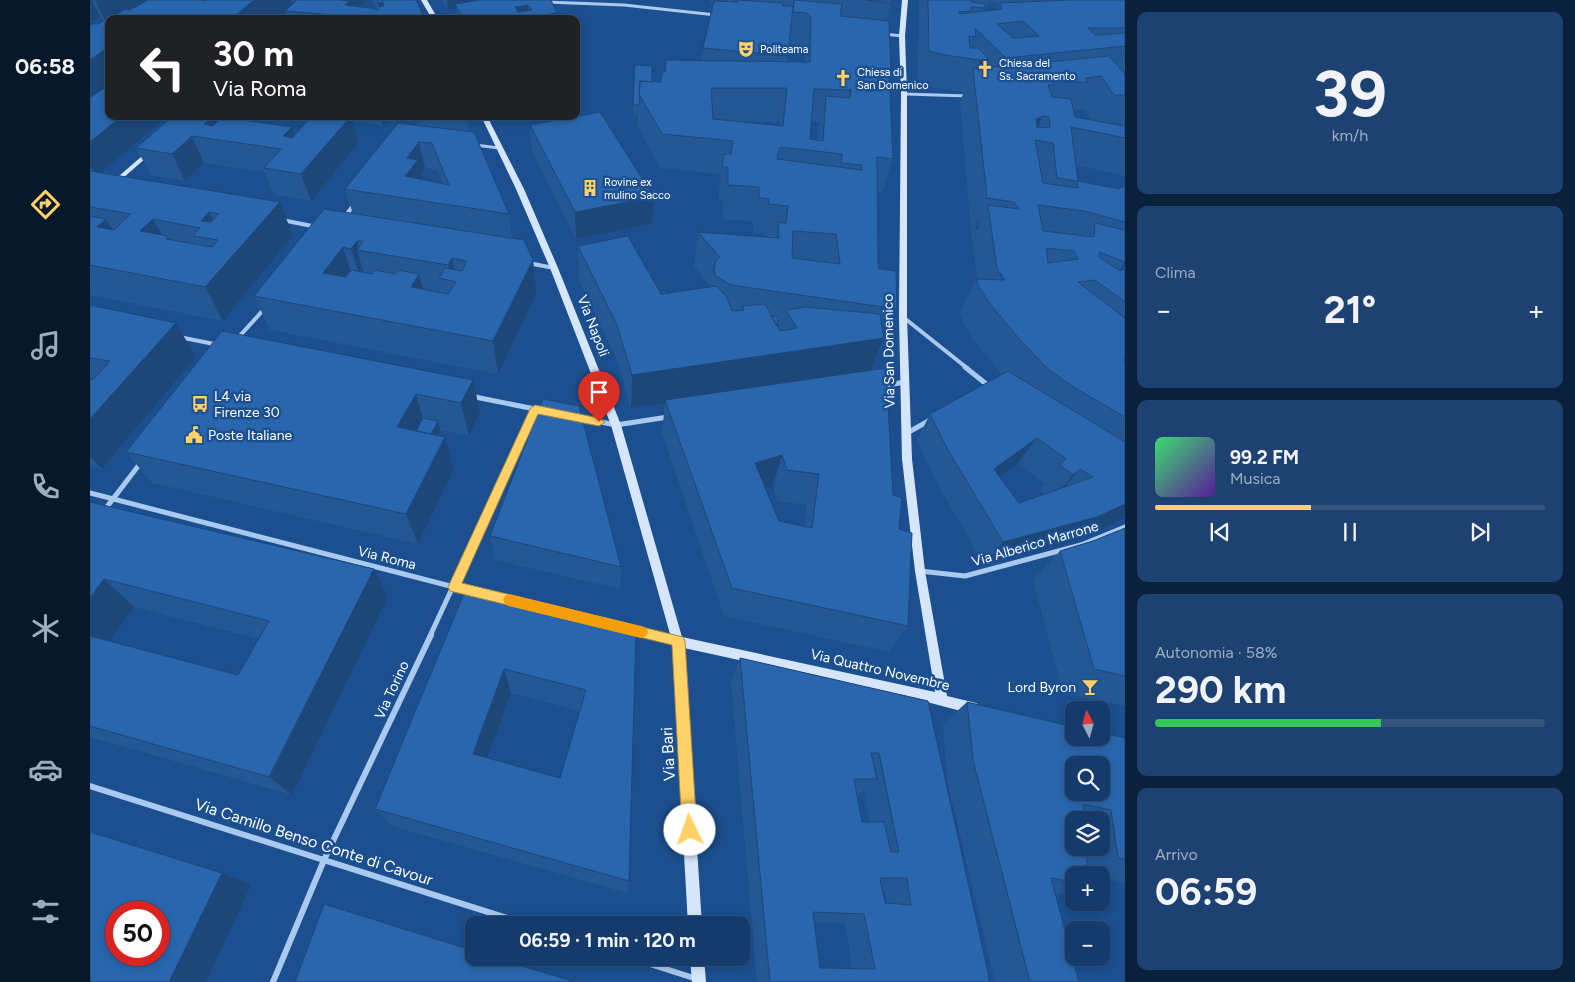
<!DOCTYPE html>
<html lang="it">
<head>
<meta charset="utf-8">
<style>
	:root { --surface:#143b6b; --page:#1d4271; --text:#f1f3f6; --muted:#9dadc1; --line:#33557e; --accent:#ffd166 }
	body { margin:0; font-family:Figtree,sans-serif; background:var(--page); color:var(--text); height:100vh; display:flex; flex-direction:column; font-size:19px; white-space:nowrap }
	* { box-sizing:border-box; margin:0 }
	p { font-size:16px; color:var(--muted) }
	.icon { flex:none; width:28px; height:28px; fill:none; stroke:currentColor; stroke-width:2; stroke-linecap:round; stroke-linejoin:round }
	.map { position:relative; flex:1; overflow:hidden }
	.side { display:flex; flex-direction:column; gap:12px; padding:12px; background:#0b203b; width:450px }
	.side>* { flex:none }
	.banner { position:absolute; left:15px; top:15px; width:475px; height:105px; border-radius:10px; box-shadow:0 2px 8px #0003,0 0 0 1px var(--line); background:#202124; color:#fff; overflow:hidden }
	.needle { width:32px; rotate:354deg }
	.controls { position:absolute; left:975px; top:701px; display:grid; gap:10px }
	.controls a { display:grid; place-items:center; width:45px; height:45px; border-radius:10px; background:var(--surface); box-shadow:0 2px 8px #0003,0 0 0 1px var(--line); font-size:25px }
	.speed { position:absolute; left:15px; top:901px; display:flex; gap:10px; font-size:25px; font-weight:700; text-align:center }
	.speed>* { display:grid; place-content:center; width:65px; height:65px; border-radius:50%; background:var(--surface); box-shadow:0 2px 8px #0003,0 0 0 1px var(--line); line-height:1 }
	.speed .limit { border:8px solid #d22; background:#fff; color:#111 }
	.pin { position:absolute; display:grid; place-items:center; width:42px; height:42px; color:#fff; margin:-51px -21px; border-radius:50% 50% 50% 0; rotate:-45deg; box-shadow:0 0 5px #0007 }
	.pin .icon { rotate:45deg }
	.me { position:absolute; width:55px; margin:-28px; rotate:357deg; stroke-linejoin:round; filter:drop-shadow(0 0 4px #0008) }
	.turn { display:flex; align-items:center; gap:18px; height:105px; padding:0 25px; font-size:22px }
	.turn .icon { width:65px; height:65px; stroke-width:2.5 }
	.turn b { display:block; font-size:35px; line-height:42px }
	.big { font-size:38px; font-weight:700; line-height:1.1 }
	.side .card { flex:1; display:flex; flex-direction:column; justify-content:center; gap:8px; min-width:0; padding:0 18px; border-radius:10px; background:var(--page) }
	.side .dial { align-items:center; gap:0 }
	.dial b { font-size:65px; line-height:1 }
	.song { display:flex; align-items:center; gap:15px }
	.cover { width:60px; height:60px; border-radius:8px; background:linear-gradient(135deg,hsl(140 70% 55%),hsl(270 70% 35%)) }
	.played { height:5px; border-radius:2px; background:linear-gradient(90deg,var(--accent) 40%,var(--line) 40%) }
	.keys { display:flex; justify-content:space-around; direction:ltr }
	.heat { display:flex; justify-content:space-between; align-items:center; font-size:28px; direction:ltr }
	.charge { height:8px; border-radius:4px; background:linear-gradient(90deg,#34c759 58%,var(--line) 0) }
	.trip { position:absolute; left:375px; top:916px; width:285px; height:50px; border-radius:10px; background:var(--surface); box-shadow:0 2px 8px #0003,0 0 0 1px var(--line); font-weight:700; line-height:50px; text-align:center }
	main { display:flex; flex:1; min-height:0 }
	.tabs { display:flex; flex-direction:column; width:90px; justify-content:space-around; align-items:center; background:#08182b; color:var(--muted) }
	.tabs .icon { width:35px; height:35px }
	.tabs .current { color:var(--accent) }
	.tabs b { font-size:22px; color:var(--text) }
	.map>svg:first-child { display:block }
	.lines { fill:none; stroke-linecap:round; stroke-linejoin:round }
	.street-far3 { stroke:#a9c9ee; stroke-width:3 }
	.street-far2 { stroke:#a9c9ee; stroke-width:4 }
	.street-far1 { stroke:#a9c9ee; stroke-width:5 }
	.street { stroke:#a9c9ee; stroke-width:6 }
	.secondary { fill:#d6e6fa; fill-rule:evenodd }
	.wall { fill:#245895; fill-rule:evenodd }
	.shaded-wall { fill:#1d4779 }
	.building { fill:#2a66ad; stroke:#1d4779; fill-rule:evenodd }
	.route { fill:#ffd166; stroke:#a68842 }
	.slow { fill:#f59e0b }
	.labels { text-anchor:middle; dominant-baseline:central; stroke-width:5; stroke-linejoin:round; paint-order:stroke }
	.far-poi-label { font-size:11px; fill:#fff; stroke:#1b4f8f; text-anchor:start }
	.street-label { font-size:14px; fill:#fff; stroke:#1b4f8f }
	.poi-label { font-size:14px; fill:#fff; stroke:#1b4f8f; text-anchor:start }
	.near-street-label { font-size:16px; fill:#fff; stroke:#1b4f8f }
</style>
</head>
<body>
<main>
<nav class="tabs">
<b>06:58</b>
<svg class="icon current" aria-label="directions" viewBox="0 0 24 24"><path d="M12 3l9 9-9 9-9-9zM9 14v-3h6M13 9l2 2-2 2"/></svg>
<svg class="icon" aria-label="music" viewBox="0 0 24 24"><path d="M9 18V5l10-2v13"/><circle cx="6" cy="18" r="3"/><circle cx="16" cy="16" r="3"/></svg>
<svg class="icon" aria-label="phone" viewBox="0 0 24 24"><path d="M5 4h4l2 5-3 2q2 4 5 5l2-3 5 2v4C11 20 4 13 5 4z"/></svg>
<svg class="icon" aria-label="climate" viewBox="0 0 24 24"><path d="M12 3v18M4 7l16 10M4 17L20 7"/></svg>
<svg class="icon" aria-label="car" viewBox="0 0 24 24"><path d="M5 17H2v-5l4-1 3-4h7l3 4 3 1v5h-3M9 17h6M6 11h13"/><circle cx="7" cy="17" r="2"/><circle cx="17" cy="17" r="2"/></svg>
<svg class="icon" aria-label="filters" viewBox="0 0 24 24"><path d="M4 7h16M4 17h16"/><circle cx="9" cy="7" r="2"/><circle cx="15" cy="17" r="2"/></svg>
</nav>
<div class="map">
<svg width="1035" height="982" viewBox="0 0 1035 982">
	<rect width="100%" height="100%" fill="#1b4f8f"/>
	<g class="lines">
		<path class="street-far3" d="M455 2 534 5 626 15
			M349 19 373 15
			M794 34 812 36
			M814 94 879 96
			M385 145 409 148"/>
		<path class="street-far2" d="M254 218 265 203
			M192 220 227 227
			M438 263 464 268
			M813 317 877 368
			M89 337 129 345
			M146 340 176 307"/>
		<path class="street-far1" d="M875 367 900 387
			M792 386 815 382
			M380 396 455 411
			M486 417 526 425 578 417
			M817 433 842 419
			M0 493 364 587 569 636
			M13 512 52 461
			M830 571 875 576 991 545 1035 527
			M340 636 445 409"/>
		<path class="street" d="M564 635 588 641
			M0 786 439 925
			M541 958 607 979
			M183 982 234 860 341 635"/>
		<path class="secondary" d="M331 0H337L348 19H342Z
			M812 0H818L815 36 817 94V317L822 459 835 571 857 696 886 703 890 705 892 709 890 713 886 715 818 697 594 648 612 925H598L582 641 521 425 460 268 426 189 391 116H397L434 189 468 268 531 425 592 637 845 692 825 571 812 459 809 317 811 94 809 36Z
			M59 150 64 151 25 185H21V183Z
			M600 958H614L616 982H602Z"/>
	</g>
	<path class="wall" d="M0 0H200L202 5 277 1 270 7 287 10 283 0H326L335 19H197L196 14 190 19H19V116H78L11 173 203 236 133 321 0 295V26L8 24 13 20 11 18 0 21Z
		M352 0H461L468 19H366V17H367L366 9 358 10Z
		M620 0H644L643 2H648L657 0H802L797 21 801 71 799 79 803 159 792 193 787 192 789 269 807 309 782 370 809 529 818 626 799 652 634 616 572 433 575 403 541 408 526 358 489 280 488 246 570 292 579 293 621 287 604 266 608 232 673 237V233L663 232V221L633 219V201H628L631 174 570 168 548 127V115H543L545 65 562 82H571L575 72 611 60 613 48 623 2H620ZM699 44 711 45 715 49V62H697ZM644 121 691 122 690 126ZM721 122H730L728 129 727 140 720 139ZM683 486 687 501 717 505 714 526 689 521 675 488Z
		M829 0H1035V176L986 165 988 181 1029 189 1035 185V518L985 541 894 565 843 476 827 440 840 414 912 375 882 338 872 321 870 313 886 279H887L881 232 870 101 874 92 844 88 828 84ZM899 2 910 4 907 10 895 11ZM994 109 1001 120 985 117 984 112 985 110ZM928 463 955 484 950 490 955 494 929 503 909 477Z
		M83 116H149L150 120 202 127 204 135 222 116H301L293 126 263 121 269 143 221 201 184 195 175 172 114 163 95 181 61 175 46 148Z
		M325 116H376L379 131 419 214 422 238 443 260 446 294 408 374 180 330 164 296 263 214 255 189 327 125ZM335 168 347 170 353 184 332 180 331 174Z
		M440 125 562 224 486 239 442 151Z
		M0 305 106 357 12 469 0 467Z
		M383 380 390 413 379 436 350 430 348 435 364 469 328 544 62 483 36 452Z
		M0 502 284 569 298 597 202 795 0 737ZM44 607 169 639 148 675 20 641Z
		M1035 528V706L973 693 943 580 970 551 1003 541Z
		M400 536 531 567 530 589 405 560Z
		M375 591 546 632 539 881 537 893 302 826 285 809ZM421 693 490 711 470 778 398 758Z
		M650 658 838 701 899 982H667L641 683ZM774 791 777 810 780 822H772L767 797ZM792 890H795L796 903H795ZM724 922 755 923 762 968H730Z
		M877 702 1035 738V883L1011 877V875H1003L998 874 984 875V889L965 895 989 982H905L857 780 853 724ZM984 820H1011V848H984Z"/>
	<path class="shaded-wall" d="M0 0H2L11 18 0 21Z
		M5 0H66L16 23Z
		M164 0H200L203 8 195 11 196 14 190 19H141Z
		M246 0H277V1L263 14Z
		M357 0H424L365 4 366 9 358 10Z
		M293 2 297 19H292L288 3Z
		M438 5 439 17 467 13 468 19H374L425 7Z
		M19 47V92L0 106V60Z
		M899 59 886 91 884 76 890 60Z
		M32 116H78L6 177 0 166V142Z
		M123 116H149L153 126 136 141 114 124Z
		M261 116 269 143 221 201 211 174Z
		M291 116H301L293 126Z
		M953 116 937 150 946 119Z
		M202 127 211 154 193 136Z
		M102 136 114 163 95 181 82 154Z
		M329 142 335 168 331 174 334 187 315 176 317 158Z
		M564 197 562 224 486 239 485 212Z
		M190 202 203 236 133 321 115 287Z
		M119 212 135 246 128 240 111 221Z
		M16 219 37 253 7 227Z
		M63 219 82 253 50 231Z
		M267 241 270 250H267L275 278 272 283 261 249Z
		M253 247 264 281 233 273Z
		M362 258 369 292 366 282 361 281 358 265Z
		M443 260 446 294 408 374 403 341Z
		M1035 261V266L1019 290 1017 288Z
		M329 274 338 308 321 287Z
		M86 323 106 357 12 469 0 456V419Z
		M794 338 781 371 575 400V403L541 408 542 375Z
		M383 380 390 413 379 436 371 403Z
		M326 394 335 427 322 452 307 427Z
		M348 421 350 430 334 463 331 454Z
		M355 437 364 469 328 544 316 514Z
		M947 438 928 463 887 494 904 469Z
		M692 455 683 486 657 494 665 463Z
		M990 469 969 494 962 500 983 475Z
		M1035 504V518L985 541 894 565 913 542Z
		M284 569 298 597 202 795 179 777Z
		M14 579 44 607 10 655 0 647V598Z
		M414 669 421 693 392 773 383 754Z
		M132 873 161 885 116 982H79Z"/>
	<path class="building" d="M58 0H109L115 1 117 0H164L141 19H94L75 16 72 19H19V47L0 60V26L3 24H8L22 15H26L35 9 40 10Z
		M207 0H249L259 1 255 5 286 9 285 10H288L291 6H294L293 2 288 3 287 0H326L335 19H292L195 11Z
		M390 0H461L467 13 428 19H374L365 4ZM438 5 442 10 428 12 425 7Z
		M649 0 693 3V6H703L698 56 613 48 624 1 648 2Z
		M704 0 752 4 750 16 799 21 801 71 799 70 803 159 787 157 788 261 789 269 806 271 807 309 641 285 626 276 624 271 626 260 630 257 608 232 689 238 688 222 696 223 698 206 679 204V199L669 198V187L638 185V167H632L634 154H641L643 141 572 134 549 94 550 81 571 82 572 72H575L576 60 720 62 721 17 717 13 703 12ZM621 88H697L693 126 623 119ZM724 89 761 90 760 98 736 96 733 141 720 139ZM690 147 752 154 751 163 772 165V170L687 159ZM703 231 746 234 750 264 702 258Z
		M776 0H802V3Z
		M838 0H881V2L895 4V8L881 7V11L868 12 870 14 912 9 910 3 980 0H1035V28H998L1005 35 1035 33V46L916 58 885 28 886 37 879 36 880 48H888L899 59 890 60 855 55 839 51ZM933 21 949 36 923 38 907 24Z
		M1035 54V59L1031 55Z
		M1019 56 1035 74V95H1024L1011 76 995 78 998 82H974L971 79H961L964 85H958L962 97 981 99 985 117 1035 126V138L981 127 988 181 1029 189 1035 185V222L994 211 948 205 953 231 1004 237 1005 223 1035 230V262L1009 252V257L1030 271 1035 269V302L1005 280 988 282 1035 318V358L1033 360 1035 362V417L985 388 958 369 931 341 900 304 889 287 886 279 915 280 907 269 898 205 929 209 924 202 897 198 883 69ZM953 116 959 117 960 128 947 127 946 119ZM945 140 963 143 967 178 987 181 988 188 953 183ZM956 248 984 251 988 259 958 263Z
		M545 65 562 66V82L550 81 549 105H543Z
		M19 84V116H32L0 142V98Z
		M510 112 564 197 485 212 440 125Z
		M83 116H123L114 124 123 126 132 117 202 127 193 136 202 138 222 116H261L211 174 174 168 191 149 102 136 82 154 46 148Z
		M353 116H376L377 119Z
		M308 123 384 132 419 214 255 189ZM329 142 342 143 359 185 315 176 328 160 317 158Z
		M0 171 190 202 115 287 0 265V216L16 219 7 227 24 230 41 214 0 207ZM119 212 129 214 121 222 111 221ZM63 219 110 228 103 236 128 240 122 247 76 239 78 236 50 231Z
		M234 209 434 240 443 260 403 341 164 296ZM267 241H273L267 250 358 265 362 258 377 261 372 271 355 268 349 278 366 282 358 294 321 287 329 274 308 270 305 274 285 270 282 274 261 270 256 277 233 273 253 247 261 249Z
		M886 223H889L887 229Z
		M538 236 571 294 626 286 636 296 642 311 654 310 653 306 675 304 690 331 707 328 696 310 716 307 790 314 794 338 542 375 527 325 488 246Z
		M579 291V293L571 294 570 292Z
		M0 305 86 323 0 419V379L3 380 20 361 0 358Z
		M681 316 688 317 687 326Z
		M132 331 383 380 371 403 326 394 307 427 355 437 316 514 36 452Z
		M796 368 803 495 812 498 809 529 822 533 818 626 642 588 575 400ZM692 455 697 470 729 474 722 528 689 521 665 463Z
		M918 371 1035 442V504L1007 517 913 542 858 450 840 414ZM947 438 976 459 970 465 983 475 990 469 1003 477 929 503 904 469Z
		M453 399 489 406 531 567 400 536Z
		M333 418 348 421 341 434 326 431Z
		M0 502 284 569 179 777 0 726V636L148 675 179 621 14 579 0 598Z
		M1035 528V676L1004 669 970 551 1003 541Z
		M375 591 546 632 539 881 285 809ZM414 669 496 690 470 778 383 754Z
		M650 658 838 701 899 977V982H680ZM781 753H789L809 852H801L794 822H772L764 779H787ZM790 878H817L821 905 795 903ZM723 912 774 914 785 969 730 968Z
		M877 702 984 727V738H1011V733L1035 738V860L1028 858 1021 810 993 804 994 820H984V848H996L998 875H984V882L961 878 989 982H940L883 760ZM984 765H1011V792H984Z
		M0 832 132 873 79 982H0ZM26 912H69V955H26Z
		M234 904 384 951V958H406L485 982H205Z"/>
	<path class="route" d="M445 405 509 418 515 422 509 426 448 414 372 583 593 637 595 641 607 830 605 836 600 838 594 836 592 830 582 645 364 592 360 591 358 587 440 409Z"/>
	<path class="slow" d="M419 594 551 626 556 628 558 632 556 636 551 638 419 606 415 604 413 600 415 596Z"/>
	<defs>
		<g id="theatre-bare" transform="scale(1.35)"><path d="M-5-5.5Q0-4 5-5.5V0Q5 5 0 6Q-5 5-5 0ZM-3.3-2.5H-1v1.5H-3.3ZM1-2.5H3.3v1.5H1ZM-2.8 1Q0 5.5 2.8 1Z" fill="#ffd166" stroke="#1b4f8f" stroke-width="2.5" paint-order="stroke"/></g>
		<g id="church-bare" transform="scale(1.35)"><path d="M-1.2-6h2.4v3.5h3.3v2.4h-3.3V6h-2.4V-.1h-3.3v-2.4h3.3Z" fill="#ffd166" stroke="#1b4f8f" stroke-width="2.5" paint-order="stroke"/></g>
		<g id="building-bare" transform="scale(1.35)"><path d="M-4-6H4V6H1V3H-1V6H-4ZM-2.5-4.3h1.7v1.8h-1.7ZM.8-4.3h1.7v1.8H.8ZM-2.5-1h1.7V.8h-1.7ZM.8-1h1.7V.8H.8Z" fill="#ffd166" stroke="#1b4f8f" stroke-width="2.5" paint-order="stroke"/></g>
		<g id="bus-bare" transform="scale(1.35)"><path d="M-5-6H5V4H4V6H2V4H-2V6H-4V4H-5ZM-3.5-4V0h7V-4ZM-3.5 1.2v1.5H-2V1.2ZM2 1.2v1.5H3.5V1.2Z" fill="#ffd166" stroke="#1b4f8f" stroke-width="2.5" paint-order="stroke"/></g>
		<g id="civic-bare" transform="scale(1.35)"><path d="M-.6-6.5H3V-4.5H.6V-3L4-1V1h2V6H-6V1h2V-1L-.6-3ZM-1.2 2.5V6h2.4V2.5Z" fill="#ffd166" stroke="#1b4f8f" stroke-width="2.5" paint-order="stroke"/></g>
		<g id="bar-bare" transform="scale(1.35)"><path d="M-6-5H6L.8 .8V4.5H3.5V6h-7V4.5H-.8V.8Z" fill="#ffd166" stroke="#1b4f8f" stroke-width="2.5" paint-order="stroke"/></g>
	</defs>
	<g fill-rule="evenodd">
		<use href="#theatre-bare" x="656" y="49"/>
		<use href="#church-bare" x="895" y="69"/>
		<use href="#church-bare" x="753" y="78"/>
		<use href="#building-bare" x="500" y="188"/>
		<use href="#bus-bare" x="110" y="404"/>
		<use href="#civic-bare" x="104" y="435"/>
		<use href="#bar-bare" x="1000" y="687"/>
	</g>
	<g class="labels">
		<g class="far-poi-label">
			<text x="670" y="49">Politeama</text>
			<text x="909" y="63">Chiesa del<tspan x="909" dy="13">Ss. Sacramento</tspan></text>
			<text x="767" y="72">Chiesa di<tspan x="767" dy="13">San Domenico</tspan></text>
			<text x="514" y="182">Rovine ex<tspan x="514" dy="13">mulino Sacco</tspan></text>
		</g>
		<g class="street-label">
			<text transform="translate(503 326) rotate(69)">Via Napoli</text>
			<text transform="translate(799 351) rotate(-91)">Via San Domenico</text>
			<text transform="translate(945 544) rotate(-16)">Via Alberico Marrone</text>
			<text transform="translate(297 558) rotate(14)">Via Roma</text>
			<text transform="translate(790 670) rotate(13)">Via Quattro Novembre</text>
			<text transform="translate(302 690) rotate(-65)">Via Torino</text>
		</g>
		<g class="poi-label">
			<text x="124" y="396">L4 via<tspan x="124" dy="16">Firenze 30</tspan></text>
			<text x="118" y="435">Poste Italiane</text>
			<text x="986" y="687" text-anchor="end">Lord Byron</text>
		</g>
		<g class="near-street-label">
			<text transform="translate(578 754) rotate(-93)">Via Bari</text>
			<text transform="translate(224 842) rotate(18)">Via Camillo Benso Conte di Cavour</text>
		</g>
	</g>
</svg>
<div class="controls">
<a><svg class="needle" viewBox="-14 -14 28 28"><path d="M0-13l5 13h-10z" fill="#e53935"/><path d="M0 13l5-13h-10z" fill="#9dadc1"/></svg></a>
<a><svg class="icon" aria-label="search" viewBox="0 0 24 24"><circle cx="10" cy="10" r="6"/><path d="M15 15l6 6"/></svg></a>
<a><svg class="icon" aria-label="layers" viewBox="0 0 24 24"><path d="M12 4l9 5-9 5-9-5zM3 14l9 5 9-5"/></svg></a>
<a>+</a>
<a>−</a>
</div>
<div class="speed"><div class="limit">50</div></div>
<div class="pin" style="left:509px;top:422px;background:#d93025"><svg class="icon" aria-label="arrive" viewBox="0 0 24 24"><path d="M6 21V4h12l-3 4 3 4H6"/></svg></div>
<svg class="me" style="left:600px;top:830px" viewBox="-20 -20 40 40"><circle r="19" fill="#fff"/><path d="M0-13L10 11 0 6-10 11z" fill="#ffd166"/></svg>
<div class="trip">06:59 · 1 min · 120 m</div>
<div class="banner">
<div class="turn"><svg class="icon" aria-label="left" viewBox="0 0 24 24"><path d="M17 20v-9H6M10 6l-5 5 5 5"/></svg><div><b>30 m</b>Via Roma</div></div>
</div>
</div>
<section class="side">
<div class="card dial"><b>39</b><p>km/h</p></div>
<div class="card"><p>Clima</p>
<div class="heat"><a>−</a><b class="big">21°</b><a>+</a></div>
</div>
<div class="card">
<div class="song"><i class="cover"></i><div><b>99.2 FM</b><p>Musica</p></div></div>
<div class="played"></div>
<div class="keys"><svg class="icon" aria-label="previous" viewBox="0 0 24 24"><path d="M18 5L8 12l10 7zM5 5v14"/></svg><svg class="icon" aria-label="pause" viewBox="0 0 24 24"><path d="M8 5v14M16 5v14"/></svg><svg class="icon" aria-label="next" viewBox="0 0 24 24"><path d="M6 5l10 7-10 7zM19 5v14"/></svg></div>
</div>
<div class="card"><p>Autonomia · 58%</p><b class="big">290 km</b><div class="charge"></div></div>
<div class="card"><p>Arrivo</p><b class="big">06:59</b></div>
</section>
</main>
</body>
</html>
